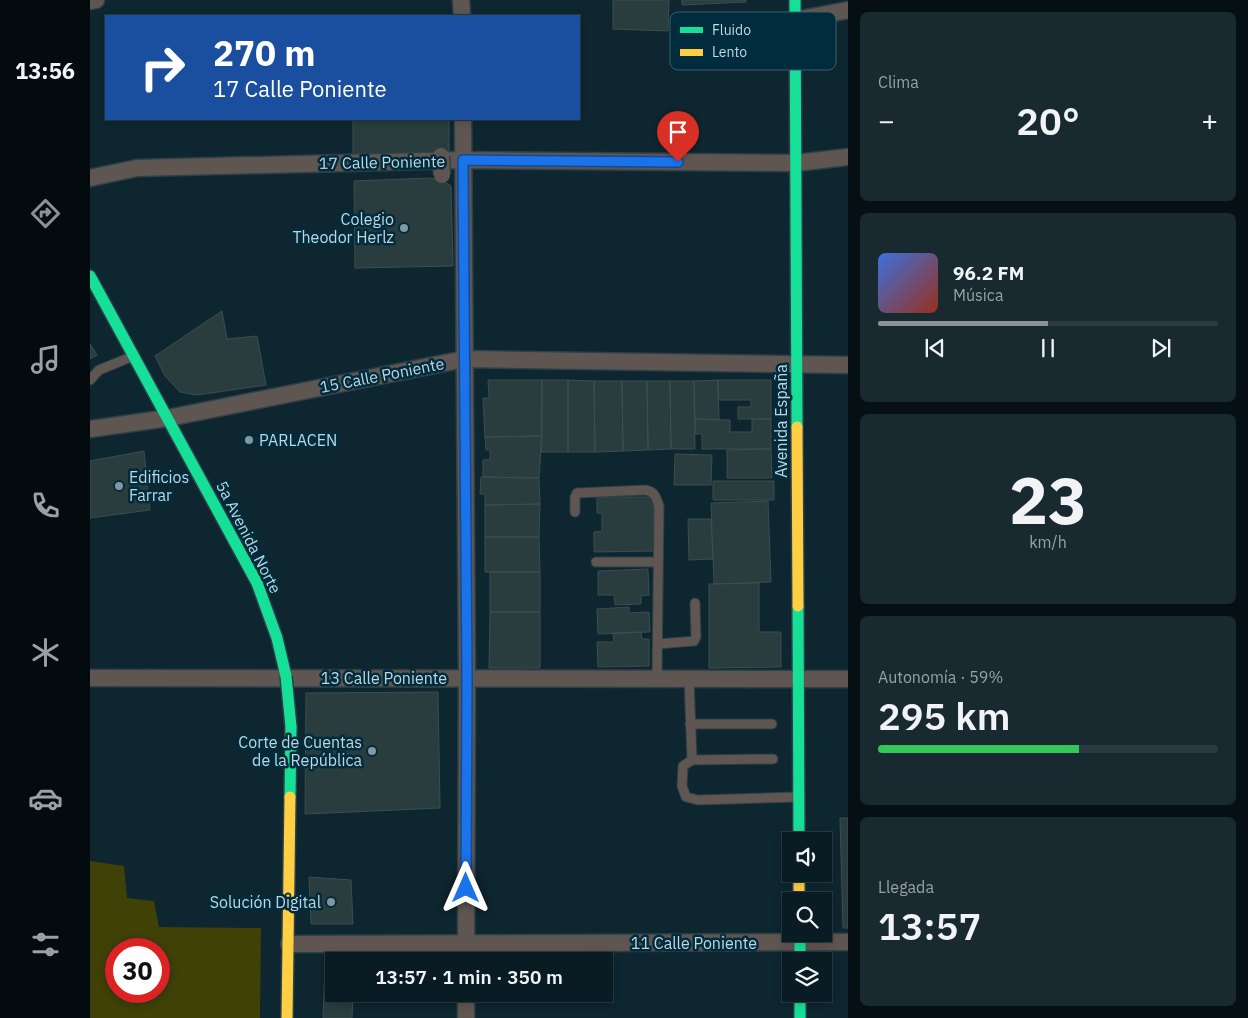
<!DOCTYPE html>
<html lang="es">
<head>
<meta charset="utf-8">
<style>
	:root { --surface:#0a1c23; --page:#182930; --text:#f1f3f6; --muted:#99a1a6; --line:#2a3a41; --accent:#8c9099 }
	body { margin:0; font-family:"IBM Plex Sans",sans-serif; background:var(--page); color:var(--text); height:100vh; display:flex; flex-direction:column; font-size:19px; white-space:nowrap }
	* { box-sizing:border-box; margin:0 }
	p { font-size:16px; color:var(--muted) }
	.icon { flex:none; width:28px; height:28px; fill:none; stroke:currentColor; stroke-width:2; stroke-linecap:round; stroke-linejoin:round }
	.map { position:relative; flex:1; overflow:hidden }
	.sheet { display:flex; flex-direction:column; gap:12px; padding:12px; background:#060f13; width:400px }
	.sheet>* { flex:none }
	.guide { position:absolute; left:15px; top:15px; width:475px; height:105px; border-radius:0px; box-shadow:0 2px 8px #0003,0 0 0 1px var(--line); background:#1a4fa0; color:#fff; overflow:hidden }
	.fabs { position:absolute; left:692px; top:832px; display:grid; gap:10px }
	.fabs a { display:grid; place-items:center; width:50px; height:50px; border-radius:0px; background:var(--surface); box-shadow:0 2px 8px #0003,0 0 0 1px var(--line); font-size:25px }
	.speed { position:absolute; left:15px; top:938px; display:flex; gap:10px; font-size:25px; font-weight:700; text-align:center }
	.speed>* { display:grid; place-content:center; width:65px; height:65px; border-radius:50%; background:var(--surface); box-shadow:0 2px 8px #0003,0 0 0 1px var(--line); line-height:1 }
	.speed .limit { border:8px solid #d22; background:#fff; color:#111 }
	.pin { position:absolute; display:grid; place-items:center; width:42px; height:42px; color:#fff; margin:-51px -21px; border-radius:50% 50% 50% 0; rotate:-45deg; box-shadow:0 0 5px #0007 }
	.pin .icon { rotate:45deg }
	.me { position:absolute; width:55px; margin:-28px; rotate:0deg; stroke-linejoin:round; filter:drop-shadow(0 0 4px #0008) }
	.turn { display:flex; align-items:center; gap:18px; height:105px; padding:0 25px; font-size:22px }
	.turn .icon { width:65px; height:65px; stroke-width:2.5 }
	.turn b { display:block; font-size:35px; line-height:42px }
	.big { font-size:38px; font-weight:600; line-height:1.1 }
	.sheet .tile { flex:1; display:flex; flex-direction:column; justify-content:center; gap:8px; min-width:0; padding:0 18px; border-radius:8px; background:var(--page) }
	.sheet .dial { align-items:center; gap:0 }
	.dial b { font-size:65px; line-height:1 }
	.song { display:flex; align-items:center; gap:15px }
	.cover { width:60px; height:60px; border-radius:8px; background:linear-gradient(135deg,hsl(220 70% 55%),hsl(10 70% 35%)) }
	.played { height:5px; border-radius:2px; background:linear-gradient(90deg,var(--accent) 50%,var(--line) 50%) }
	.keys { display:flex; justify-content:space-around; direction:ltr }
	.heat { display:flex; justify-content:space-between; align-items:center; font-size:28px; direction:ltr }
	.charge { height:8px; border-radius:4px; background:linear-gradient(90deg,#34c759 59%,var(--line) 0) }
	.trip { position:absolute; left:235px; top:952px; width:288px; height:50px; border-radius:0px; background:var(--surface); box-shadow:0 2px 8px #0003,0 0 0 1px var(--line); font-weight:600; line-height:50px; text-align:center }
	main { display:flex; flex:1; min-height:0 }
	.tabs { display:flex; flex-direction:column; width:90px; justify-content:space-around; align-items:center; background:#040b0e; color:var(--muted) }
	.tabs .icon { width:35px; height:35px }
	.tabs .on { color:var(--accent) }
	.tabs b { font-size:22px; color:var(--text) }
	.map>svg:first-child { display:block }
	.green { fill:#3f4106; fill-rule:evenodd }
	.building { fill:#293c3e; stroke:#3b4e50 }
	.lines { fill:none; stroke-linecap:round; stroke-linejoin:round }
	.lane-casing { stroke:#2d4049; stroke-width:11 }
	.street-casing { stroke:#2d4049; stroke-width:19 }
	.fast-casing { stroke:#2d4049; stroke-width:14 }
	.slow-casing { stroke:#2d4049; stroke-width:14 }
	.lane { stroke:#605651; stroke-width:9 }
	.street { stroke:#605651; stroke-width:16 }
	.fast { stroke:#16e098; stroke-width:11 }
	.slow { stroke:#ffcf43; stroke-width:11 }
	.street-bridge-casing { stroke:#2d4049; stroke-width:19; stroke-linecap:butt }
	.fast-bridge-casing { stroke:#2d4049; stroke-width:14; stroke-linecap:butt }
	.street-bridge { stroke:#605651; stroke-width:16 }
	.fast-bridge { stroke:#16e098; stroke-width:11 }
	.route-casing { stroke:#114b97; stroke-width:12 }
	.route { stroke:#1a73e8; stroke-width:9 }
	.poi-dot { fill:#8198a2; stroke:#002c3d; stroke-width:2 }
	.labels { text-anchor:middle; dominant-baseline:central; stroke-width:5; stroke-linejoin:round; paint-order:stroke }
	.street-label { font-size:16px; fill:#bfd6e0; stroke:#002c3d }
	.poi-label { font-size:16px; fill:#bfd6e0; stroke:#002c3d; text-anchor:end }
	.key { fill:#002c3d; stroke:#395f6e; stroke-width:1 }
	.key-label { font-size:14px; fill:#bfd6e0 }
</style>
</head>
<body>
<main>
<nav class="tabs">
<b>13:56</b>
<svg class="icon on" aria-label="directions" viewBox="0 0 24 24"><path d="M12 3l9 9-9 9-9-9zM9 14v-3h6M13 9l2 2-2 2"/></svg>
<svg class="icon" aria-label="music" viewBox="0 0 24 24"><path d="M9 18V5l10-2v13"/><circle cx="6" cy="18" r="3"/><circle cx="16" cy="16" r="3"/></svg>
<svg class="icon" aria-label="phone" viewBox="0 0 24 24"><path d="M5 4h4l2 5-3 2q2 4 5 5l2-3 5 2v4C11 20 4 13 5 4z"/></svg>
<svg class="icon" aria-label="climate" viewBox="0 0 24 24"><path d="M12 3v18M4 7l16 10M4 17L20 7"/></svg>
<svg class="icon" aria-label="car" viewBox="0 0 24 24"><path d="M5 17H2v-5l4-1 3-4h7l3 4 3 1v5h-3M9 17h6M6 11h13"/><circle cx="7" cy="17" r="2"/><circle cx="17" cy="17" r="2"/></svg>
<svg class="icon" aria-label="filters" viewBox="0 0 24 24"><path d="M4 7h16M4 17h16"/><circle cx="9" cy="7" r="2"/><circle cx="15" cy="17" r="2"/></svg>
</nav>
<div class="map">
<svg width="758" height="1018" viewBox="0 0 758 1018">
	<rect width="100%" height="100%" fill="#0e262f"/>
	<path class="green" d="M0 861 34 866 37 898 64 901 69 927 171 928 170 1018H0ZM26 949H69V991H26Z"/>
	<path class="building" d="M523 0H579L578 31 523 29Z
		M592 0H656V2L592 5Z
		M263 119H359V153L263 159Z
		M339 178 352 180 361 186 363 266 265 268 264 181Z
		M132 311 137 339 167 336 176 385 107 395 90 392 75 376 65 356Z
		M0 344 7 355 0 359Z
		M398 380H452V436L395 437 393 398H399Z
		M452 380H478V452H451Z
		M478 380 504 381 505 452H478Z
		M628 380H681V419H648V407H661V400H628Z
		M628 380 629 420 605 419 604 381Z
		M504 381H532L533 451 505 452Z
		M532 381H557L558 450 533 451Z
		M557 381H580L581 449 558 450Z
		M580 381H604L605 449H581Z
		M605 419 640 420V432H662V419H681V449H612V434H605Z
		M452 436 449 478 393 477V460H400V450H396L395 437Z
		M681 449 682 478H637V450Z
		M54 451 60 510 0 518V461Z
		M585 454 622 455 621 485H584Z
		M391 477 449 478 450 504 395 505V494H390Z
		M623 481H684V500H623Z
		M507 497H563L564 551 504 552V532L512 531V513H507Z
		M678 501 681 582 624 584 621 503Z
		M450 504 449 537H395V505Z
		M598 519H621L623 559 599 560Z
		M395 537H449L450 572H395Z
		M558 569 559 595 551 596V604L525 605 524 595H508V571Z
		M400 572H450V612H400Z
		M669 583V632H691V667L619 668V584Z
		M539 607V613L559 612 560 632 508 634 507 609Z
		M400 612H450V668H399Z
		M551 632 552 639H559V666L508 667 507 642H524L523 633Z
		M348 692 350 808 215 814 216 693Z
		M750 818H758V928H753Z
		M219 877 261 880 263 924H221Z
		M235 968H244V994H263L262 1018H233Z"/>
	<g class="lines">
		<g class="lane-casing">
			<path id="lane" d="M0 380 9 370 41 357
				M485 512V497L487 493 556 490C565 492 566 497 569 506L567 679
				M506 562H568
				M568 644 604 641 606 637 605 603
				M599 679 602 760
				M600 724H682
				M683 759 602 760 593 766 592 786 596 797 608 800 707 797"/>
		</g>
		<g class="street-casing">
			<path id="street" d="M371 0 372 16
				M0 1 6 0
				M705 20 758 10
				M373 119 377 679 376 961
				M0 178 47 168 373 160 706 163 758 157
				M0 429 78 418 375 359 758 365
				M0 678 758 679
				M199 944 758 942
				M376 994V1018"/>
		</g>
		<g class="fast-casing">
			<path id="fast" d="M705 0 707 427
				M0 276 167 583 187 638 196 676
				M708 606 709 841
				M200 797 201 727
				M710 934V961
				M710 994V1018"/>
		</g>
		<g class="slow-casing">
			<path id="slow" d="M707 427 708 606
				M709 874V901
				M197 1018 200 797"/>
		</g>
		<use href="#lane" class="lane"/>
		<use href="#street" class="street"/>
		<use href="#fast" class="fast"/>
		<use href="#slow" class="slow"/>
		<g class="street-bridge-casing">
			<path id="street-bridge" d="M351 156 352 175"/>
		</g>
		<g class="fast-bridge-casing">
			<path id="fast-bridge" d="M196 676 201 727"/>
		</g>
		<use href="#street-bridge" class="street-bridge"/>
		<use href="#fast-bridge" class="fast-bridge"/>
	</g>
	<g class="lines">
		<g class="route-casing">
			<path id="route" d="M376 888 377 678 373 160 588 162"/>
		</g>
		<use href="#route" class="route"/>
	</g>
	<g class="poi-dot">
		<circle cx="314" cy="228" r="5"/>
		<circle cx="159" cy="440" r="5"/>
		<circle cx="29" cy="486" r="5"/>
		<circle cx="282" cy="751" r="5"/>
		<circle cx="241" cy="902" r="5"/>
	</g>
	<g class="labels">
		<g class="street-label">
			<text transform="translate(292 162) rotate(-1)">17 Calle Poniente</text>
			<text transform="translate(292 375) rotate(-11)">15 Calle Poniente</text>
			<text transform="translate(691 421) rotate(-90)">Avenida España</text>
			<text transform="translate(159 537) rotate(63)">5a Avenida Norte</text>
			<text x="294" y="678">13 Calle Poniente</text>
			<text x="604" y="943">11 Calle Poniente</text>
		</g>
		<g class="poi-label">
			<text x="304" y="219">Colegio<tspan x="304" dy="18">Theodor Herlz</tspan></text>
			<text x="169" y="440" text-anchor="start">PARLACEN</text>
			<text x="39" y="477" text-anchor="start">Edificios<tspan x="39" dy="18">Farrar</tspan></text>
			<text x="272" y="742">Corte de Cuentas<tspan x="272" dy="18">de la República</tspan></text>
			<text x="231" y="902">Solución Digital</text>
		</g>
	</g>
	<rect x="580" y="12" width="166" height="58" rx="8" class="key"/>
	<rect x="590" y="27" width="23" height="6" fill="#16e098"/>
	<rect x="590" y="49" width="23" height="7" fill="#ffcf43"/>
	<g class="key-label">
		<text x="622" y="35">Fluido</text>
		<text x="622" y="57">Lento</text>
	</g>
</svg>
<div class="fabs">
<a><svg class="icon" aria-label="sound" viewBox="0 0 24 24"><path d="M4 9h4l5-4v14l-5-4H4zM17 9q2 3 0 6"/></svg></a>
<a><svg class="icon" aria-label="search" viewBox="0 0 24 24"><circle cx="10" cy="10" r="6"/><path d="M15 15l6 6"/></svg></a>
<a><svg class="icon" aria-label="layers" viewBox="0 0 24 24"><path d="M12 4l9 5-9 5-9-5zM3 14l9 5 9-5"/></svg></a>
</div>
<div class="speed"><div class="limit">30</div></div>
<div class="pin" style="left:588px;top:162px;background:#d93025"><svg class="icon" aria-label="arrive" viewBox="0 0 24 24"><path d="M6 21V4h12l-3 4 3 4H6"/></svg></div>
<svg class="me" style="left:376px;top:888px" viewBox="-20 -20 40 40"><path d="M0-17L14 15 0 8-14 15z" fill="#1a73e8" stroke="#fff" stroke-width="4"/></svg>
<div class="trip">13:57 · 1 min · 350 m</div>
<div class="guide">
<div class="turn"><svg class="icon" aria-label="right" viewBox="0 0 24 24"><path d="M7 20v-9h11M14 6l5 5-5 5"/></svg><div><b>270 m</b>17 Calle Poniente</div></div>
</div>
</div>
<section class="sheet">
<div class="tile"><p>Clima</p>
<div class="heat"><a>−</a><b class="big">20°</b><a>+</a></div>
</div>
<div class="tile">
<div class="song"><i class="cover"></i><div><b>96.2 FM</b><p>Música</p></div></div>
<div class="played"></div>
<div class="keys"><svg class="icon" aria-label="previous" viewBox="0 0 24 24"><path d="M18 5L8 12l10 7zM5 5v14"/></svg><svg class="icon" aria-label="pause" viewBox="0 0 24 24"><path d="M8 5v14M16 5v14"/></svg><svg class="icon" aria-label="next" viewBox="0 0 24 24"><path d="M6 5l10 7-10 7zM19 5v14"/></svg></div>
</div>
<div class="tile dial"><b>23</b><p>km/h</p></div>
<div class="tile"><p>Autonomía · 59%</p><b class="big">295 km</b><div class="charge"></div></div>
<div class="tile"><p>Llegada</p><b class="big">13:57</b></div>
</section>
</main>
</body>
</html>
